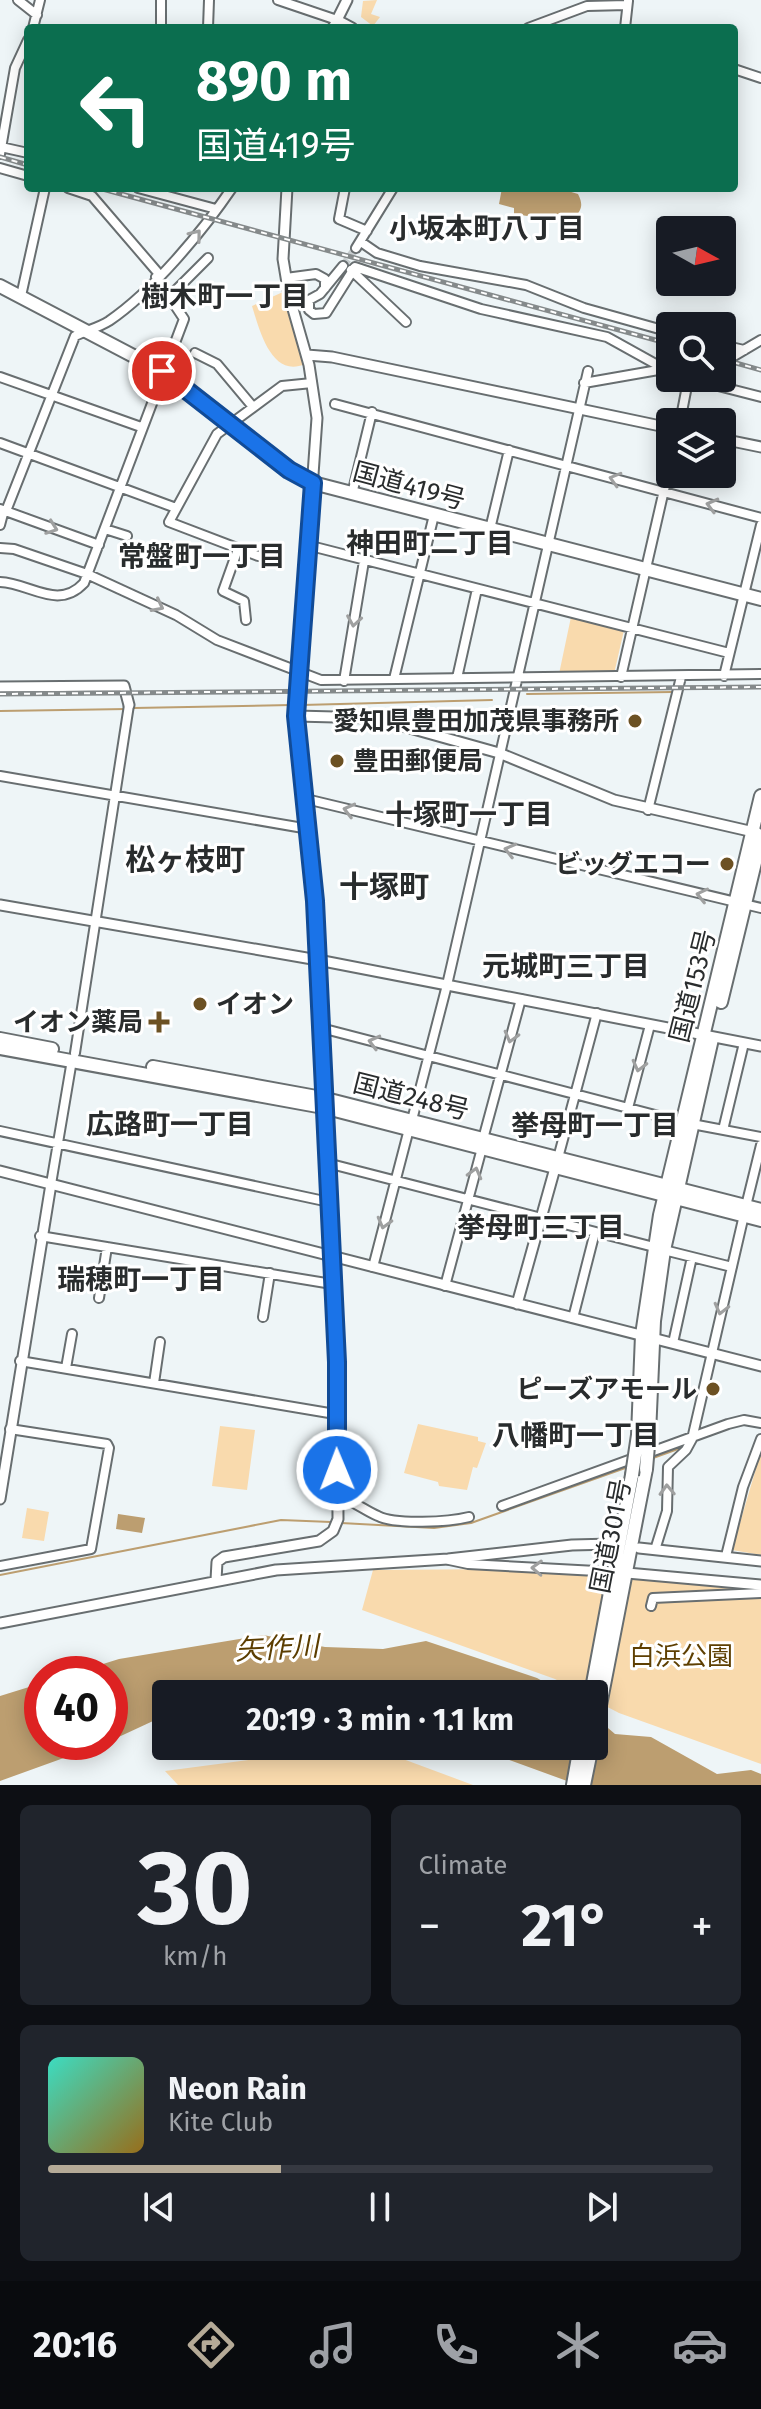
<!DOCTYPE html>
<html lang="en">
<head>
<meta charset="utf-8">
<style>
	:root { --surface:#171b24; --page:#20242c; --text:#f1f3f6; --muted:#9ea1a6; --line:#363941; --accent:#b5aa97 }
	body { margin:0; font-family:"Fira Sans","Noto Sans JP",sans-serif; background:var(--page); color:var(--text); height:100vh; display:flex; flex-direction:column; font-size:30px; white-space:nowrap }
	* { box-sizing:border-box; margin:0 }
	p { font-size:26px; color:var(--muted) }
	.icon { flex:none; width:44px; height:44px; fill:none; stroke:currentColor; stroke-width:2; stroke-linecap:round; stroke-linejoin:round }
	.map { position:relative; height:1785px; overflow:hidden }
	.sheet { display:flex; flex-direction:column; gap:20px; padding:20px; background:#0d0f14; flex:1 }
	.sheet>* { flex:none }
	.hud { position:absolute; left:24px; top:24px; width:714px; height:168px; border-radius:8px; box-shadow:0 4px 20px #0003; background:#0b6e4f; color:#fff; overflow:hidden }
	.needle { width:52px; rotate:98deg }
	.fabs { position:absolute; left:656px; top:216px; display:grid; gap:16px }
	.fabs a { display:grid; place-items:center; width:80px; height:80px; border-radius:8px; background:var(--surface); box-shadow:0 4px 20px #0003; font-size:40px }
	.speed { position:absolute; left:24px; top:1656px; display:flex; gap:16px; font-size:40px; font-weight:700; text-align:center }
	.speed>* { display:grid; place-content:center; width:104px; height:104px; border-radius:50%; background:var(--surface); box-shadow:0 4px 20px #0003; line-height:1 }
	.speed .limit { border:12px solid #d22; background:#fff; color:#111 }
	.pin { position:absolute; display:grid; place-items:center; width:68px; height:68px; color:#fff; margin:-34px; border:4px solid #fff; border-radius:50%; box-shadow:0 2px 8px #0007 }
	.me { position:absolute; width:88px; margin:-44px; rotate:359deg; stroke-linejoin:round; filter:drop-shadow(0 0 6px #0008) }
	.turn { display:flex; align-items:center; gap:28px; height:168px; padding:0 40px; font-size:36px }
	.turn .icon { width:104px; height:104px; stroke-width:2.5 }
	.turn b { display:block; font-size:56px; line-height:68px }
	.big { font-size:60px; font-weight:700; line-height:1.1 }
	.sheet .tile { flex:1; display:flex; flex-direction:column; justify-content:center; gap:12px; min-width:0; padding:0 28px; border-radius:12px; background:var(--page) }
	.sheet .dial { align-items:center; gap:0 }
	.dial b { font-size:104px; line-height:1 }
	.song { display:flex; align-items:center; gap:24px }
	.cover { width:96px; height:96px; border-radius:12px; background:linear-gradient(135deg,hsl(170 70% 55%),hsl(40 70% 35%)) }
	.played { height:8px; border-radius:4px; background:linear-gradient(90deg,var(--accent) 35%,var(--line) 35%) }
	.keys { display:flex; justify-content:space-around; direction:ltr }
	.heat { display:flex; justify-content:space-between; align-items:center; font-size:44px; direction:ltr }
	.sheet .tiles { flex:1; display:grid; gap:20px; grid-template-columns:1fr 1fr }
	.tile:last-child { grid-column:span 2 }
	.trip { position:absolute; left:152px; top:1680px; width:456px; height:80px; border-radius:8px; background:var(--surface); box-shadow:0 4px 20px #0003; font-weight:700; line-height:80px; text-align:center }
	.menu { display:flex; height:128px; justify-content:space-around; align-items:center; background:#090b0e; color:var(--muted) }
	.menu .icon { width:56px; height:56px }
	.menu .on { color:var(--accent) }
	.menu b { font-size:36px; color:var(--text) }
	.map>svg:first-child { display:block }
	.green { fill:#f9daad }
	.water { fill:#bc9e70 }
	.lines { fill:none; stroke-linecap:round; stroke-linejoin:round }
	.stream { stroke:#bc9e70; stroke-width:2 }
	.minor-tunnel { stroke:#c7cdcf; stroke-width:8; stroke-dasharray:8 4; stroke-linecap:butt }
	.minor-casing { stroke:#686e70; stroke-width:12 }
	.tertiary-casing { stroke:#686e70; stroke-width:13 }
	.trunk-casing { stroke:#686e70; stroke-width:16 }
	.minor { stroke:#fff; stroke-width:8 }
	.tertiary { stroke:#fff; stroke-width:9 }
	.trunk { stroke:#fff; stroke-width:12 }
	.rail-casing { stroke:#858a8b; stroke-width:5 }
	.rail { stroke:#fff; stroke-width:2; stroke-dasharray:6; stroke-linecap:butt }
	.trunk-bridge-casing { stroke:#686e70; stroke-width:16; stroke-linecap:butt }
	.trunk-bridge { stroke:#fff; stroke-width:12 }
	.oneway { stroke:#9fa0a0 }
	.route-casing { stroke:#114b97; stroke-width:20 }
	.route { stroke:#1a73e8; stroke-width:14 }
	.poi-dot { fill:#6c5123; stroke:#fff; stroke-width:3 }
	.labels { text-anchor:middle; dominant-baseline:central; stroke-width:6; stroke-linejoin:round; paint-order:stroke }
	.street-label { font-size:26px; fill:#292c2d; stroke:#fff }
	.poi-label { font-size:26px; font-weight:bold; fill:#292c2d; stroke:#fff; text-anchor:end }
	.park-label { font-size:26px; fill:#5e3f02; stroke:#fff }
	.neighbourhood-label { font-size:28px; font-weight:bold; fill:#292c2d; stroke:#fff }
	.water-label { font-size:28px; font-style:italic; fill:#5b3d00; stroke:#fff }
	.quarter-label { font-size:30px; font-weight:bold; fill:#292c2d; stroke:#fff }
</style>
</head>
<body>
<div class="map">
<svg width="761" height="1785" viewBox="0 0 761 1785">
	<rect width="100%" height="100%" fill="#eef5f7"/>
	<path class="green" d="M377 0 371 14 380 17 373 26 361 17 363 1Z
		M283 292 305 364C271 379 259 328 252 306Z
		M571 617 624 630 614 674H559Z
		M418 1424 478 1437V1441L486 1443 477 1468 473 1467 467 1490 439 1486 438 1482 404 1473Z
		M220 1426 255 1430 247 1490 212 1486Z
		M760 1455H761V1555L732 1550Z
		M27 1508 49 1512 44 1541 22 1538Z
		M514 1569 761 1588V1764L619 1713 594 1700V1694H582L555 1679 362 1610 373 1570Z
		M356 1746H368L473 1785H178L165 1771Z"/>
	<path class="water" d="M502 188H558L578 194C586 210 577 210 574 223L514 214V208L499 204Z
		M118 1514 145 1518 142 1533 116 1529Z
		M263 1635 325 1647 383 1649 426 1641 537 1678 565 1694H166V1715L110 1741V1674H71L119 1659Z
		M42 1683V1742H108L0 1781V1696Z
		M594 1716 615 1734 651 1737 717 1774 751 1770 761 1774V1785H578L471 1746H594Z"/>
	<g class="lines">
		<path class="stream" d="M527 694 672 692
			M302 705 492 700
			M134 708 291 705
			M0 711 127 709
			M653 1458 678 1449
			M341 1523 434 1528 471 1523 628 1467
			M0 1575 281 1520 331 1522"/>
		<path class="minor-tunnel" d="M343 266 356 248"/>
		<g class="minor-casing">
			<path id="minor" d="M18 0 37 15
				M278 0 337 20
				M33 28 40 0
				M161 28V0
				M208 28 209 0
				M528 28 587 6 627 5
				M625 28 628 1
				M734 69 761 78
				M1 147 28 153
				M0 154 15 68 28 40
				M0 168 28 176
				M68 188 92 196 159 274
				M138 188 216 209
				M345 188 339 219 367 231
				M361 242 377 253 420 266 526 285 584 308 670 332
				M356 248 393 188
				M343 266 320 294 309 300V310L314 314 326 313 355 267 481 309 607 337 670 372
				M351 270 406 322
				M286 278 316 274 325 279V288
				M21 296 45 188
				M170 296 208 258
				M722 345 744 350
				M195 353 217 364 253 407
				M722 363 761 340
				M0 377 141 427
				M687 378 761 397
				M584 383 664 369
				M335 404 761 518
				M680 422 687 386 693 378
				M0 443 176 508
				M352 494 372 412
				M0 509 99 545
				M6 511 75 336C87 330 98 328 109 321 153 291 202 232 232 188
				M0 525 4 510
				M105 529 127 536
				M490 529 509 450
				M307 545 729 653
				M0 548 14 549 87 574 176 615 217 640 321 680 761 674
				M238 549 223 591 244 601 246 620
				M258 556 169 522 217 434 282 386 312 383
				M0 582C30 583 58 611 84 583L184 319 156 277
				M724 676 761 525
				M621 677 670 464
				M457 678 477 589
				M394 679 434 515
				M344 681 364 561
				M0 776 309 829
				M306 799 761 908
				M648 810 681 677
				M321 1028 682 1122
				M75 1053 129 705
				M628 1108 650 1025
				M412 1120 447 985 588 371
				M692 1124 761 1137
				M723 1130 744 1043
				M0 1131 329 1202
				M483 1139 521 999
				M558 1158 597 1013
				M327 1163 654 1247
				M51 1184 72 1060
				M746 1206 761 1145
				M40 1236 332 1284
				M664 1250 732 1267
				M373 1267 409 1129
				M445 1286 482 1148
				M99 1298 107 1247
				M263 1317 270 1273
				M573 1318 595 1232
				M673 1343 692 1257
				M20 1361 335 1414
				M66 1368 72 1334
				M154 1383 160 1342
				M337 1497C355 1501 362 1509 378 1516 395 1525 449 1522 469 1517
				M502 1506 728 1424 744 1420 761 1423
				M655 1550 667 1511 668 1467 686 1450 692 1439 744 1215
				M726 1556 743 1487 761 1439
				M449 1560 468 1564 615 1572
				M0 1566 91 1549 109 1448 107 1444 10 1429
				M651 1606 653 1598 761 1593"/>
		</g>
		<g class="tertiary-casing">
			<path id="tertiary" d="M337 20 352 28
				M333 28 347 0
				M307 355 332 357 670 428
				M722 439 761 447
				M0 687 124 686 129 705
				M296 716 374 718 499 753 614 800 758 833
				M0 905 318 960 761 1046
				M0 1171 761 1366
				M517 1304 557 1161
				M0 1499 51 1184
				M639 1548 761 1561
				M627 1573 761 1585
				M216 1580 217 1562 224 1557 319 1541 333 1531 338 1519 337 1362 315 901 296 716 317 418 309 365 289 295 283 259 287 188
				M0 1623 276 1570 448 1559 572 1545 612 1544"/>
		</g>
		<g class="trunk-casing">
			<path id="trunk" d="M0 286 162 371 289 470 313 483 761 599
				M721 1002 761 838
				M0 1039 52 1049
				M0 1048 323 1107 761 1220
				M153 1067 322 1098 761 1210
				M649 1434 654 1321 664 1250 712 1039
				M638 1435 642 1335 660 1215 761 796
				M591 1694 632 1475
				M594 1736 646 1469
				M573 1785 580 1746
				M584 1785 592 1746"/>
		</g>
		<use href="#minor" class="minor"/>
		<use href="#tertiary" class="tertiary"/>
		<use href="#trunk" class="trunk"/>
		<g class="rail-casing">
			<path id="rail" d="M0 157 28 165
				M99 188 670 344
				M722 359 761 370
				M0 694 761 687"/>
		</g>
		<use href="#rail" class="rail"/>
		<g class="trunk-bridge-casing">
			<path id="trunk-bridge" d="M646 1469 649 1434
				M632 1475 638 1435"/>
		</g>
		<use href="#trunk-bridge" class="trunk-bridge"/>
	</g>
	<defs><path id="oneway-chevron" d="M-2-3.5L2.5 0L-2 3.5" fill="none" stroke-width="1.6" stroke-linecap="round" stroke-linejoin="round" transform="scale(2)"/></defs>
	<g class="oneway">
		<use href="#oneway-chevron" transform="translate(196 235) rotate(-51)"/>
		<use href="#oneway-chevron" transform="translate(615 479) rotate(-164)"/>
		<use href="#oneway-chevron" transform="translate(712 505) rotate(-165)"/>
		<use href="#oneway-chevron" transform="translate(52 528) rotate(20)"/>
		<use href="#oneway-chevron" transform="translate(158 606) rotate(27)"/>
		<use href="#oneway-chevron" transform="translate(354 621) rotate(99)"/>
		<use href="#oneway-chevron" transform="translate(349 810) rotate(-166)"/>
		<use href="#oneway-chevron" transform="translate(510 850) rotate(-166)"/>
		<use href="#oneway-chevron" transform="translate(702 895) rotate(-167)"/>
		<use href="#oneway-chevron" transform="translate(511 1037) rotate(105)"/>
		<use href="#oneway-chevron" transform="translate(374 1042) rotate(-165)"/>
		<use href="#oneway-chevron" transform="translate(639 1066) rotate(104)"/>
		<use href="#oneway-chevron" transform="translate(475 1173) rotate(-75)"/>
		<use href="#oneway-chevron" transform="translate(384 1223) rotate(105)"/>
		<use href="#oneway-chevron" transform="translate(721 1309) rotate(104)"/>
		<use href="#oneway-chevron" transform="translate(667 1490) rotate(-92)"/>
		<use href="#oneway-chevron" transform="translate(537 1568) rotate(-178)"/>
	</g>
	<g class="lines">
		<g class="route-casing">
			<path id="route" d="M162 371 289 470 313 483 296 716 315 901 337 1362V1470"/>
		</g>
		<use href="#route" class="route"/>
	</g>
	<g class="poi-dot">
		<circle cx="635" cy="721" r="8"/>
		<circle cx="337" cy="761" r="8"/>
		<circle cx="727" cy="864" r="8"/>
		<circle cx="200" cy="1004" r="8"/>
		<path d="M155 1010h8v8h8v8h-8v8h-8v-8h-8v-8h8z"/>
		<circle cx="713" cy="1389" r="8"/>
	</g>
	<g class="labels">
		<g class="street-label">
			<text transform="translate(409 486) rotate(15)">国道419号</text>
			<text transform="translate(693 986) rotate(-76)">国道153号</text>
			<text transform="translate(411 1097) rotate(14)">国道248号</text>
			<text transform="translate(611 1536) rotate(-79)">国道301号</text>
		</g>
		<g class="poi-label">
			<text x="619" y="721">愛知県豊田加茂県事務所</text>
			<text x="353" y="761" text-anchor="start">豊田郵便局</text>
			<text x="711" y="864">ビッグエコー</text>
			<text x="216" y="1004" text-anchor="start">イオン</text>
			<text x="143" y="1022">イオン薬局</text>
			<text x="697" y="1389">ピーズアモール</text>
		</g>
		<g class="park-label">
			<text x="681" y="1656">白浜公園</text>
		</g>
		<g class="neighbourhood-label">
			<text x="487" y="228">小坂本町八丁目</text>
			<text x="225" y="296">樹木町一丁目</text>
			<text x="430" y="543">神田町二丁目</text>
			<text x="202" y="556">常盤町一丁目</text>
			<text x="469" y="814">十塚町一丁目</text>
			<text x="566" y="966">元城町三丁目</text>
			<text x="170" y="1124">広路町一丁目</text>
			<text x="595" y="1125">挙母町一丁目</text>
			<text x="541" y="1227">挙母町三丁目</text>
			<text x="141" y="1279">瑞穂町一丁目</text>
			<text x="576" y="1435">八幡町一丁目</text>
		</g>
		<g class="water-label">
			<text transform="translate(277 1648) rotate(-3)">矢作川</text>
		</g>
		<g class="quarter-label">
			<text x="185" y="860">松ヶ枝町</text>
			<text x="384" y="887">十塚町</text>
		</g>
	</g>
</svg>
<div class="fabs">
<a><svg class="needle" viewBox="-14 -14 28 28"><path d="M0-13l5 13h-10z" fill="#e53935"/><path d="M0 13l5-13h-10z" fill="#9ea1a6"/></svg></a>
<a><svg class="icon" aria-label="search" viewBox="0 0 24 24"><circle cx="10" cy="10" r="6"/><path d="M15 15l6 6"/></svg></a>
<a><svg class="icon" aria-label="layers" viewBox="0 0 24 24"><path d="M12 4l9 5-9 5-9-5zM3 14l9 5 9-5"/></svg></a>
</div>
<div class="speed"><div class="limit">40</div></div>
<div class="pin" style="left:162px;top:371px;background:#d93025"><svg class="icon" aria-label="arrive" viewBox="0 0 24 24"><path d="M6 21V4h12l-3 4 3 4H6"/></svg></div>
<svg class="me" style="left:337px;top:1470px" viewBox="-20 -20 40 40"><circle r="17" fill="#1a73e8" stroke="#fff" stroke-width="3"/><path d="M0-11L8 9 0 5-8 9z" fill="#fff"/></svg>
<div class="trip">20:19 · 3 min · 1.1 km</div>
<div class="hud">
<div class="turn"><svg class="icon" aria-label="left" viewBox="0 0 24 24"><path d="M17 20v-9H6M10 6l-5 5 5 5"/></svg><div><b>890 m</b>国道419号</div></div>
</div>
</div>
<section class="sheet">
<div class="tiles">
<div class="tile dial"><b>30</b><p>km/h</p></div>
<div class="tile"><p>Climate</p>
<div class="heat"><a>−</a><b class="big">21°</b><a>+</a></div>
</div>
<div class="tile">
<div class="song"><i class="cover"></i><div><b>Neon Rain</b><p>Kite Club</p></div></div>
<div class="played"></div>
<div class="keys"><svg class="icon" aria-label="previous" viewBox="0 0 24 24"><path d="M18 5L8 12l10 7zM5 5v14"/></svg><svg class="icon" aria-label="pause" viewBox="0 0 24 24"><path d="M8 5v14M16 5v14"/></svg><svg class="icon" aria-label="next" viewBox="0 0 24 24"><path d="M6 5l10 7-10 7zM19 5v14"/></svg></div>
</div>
</div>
</section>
<nav class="menu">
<b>20:16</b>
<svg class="icon on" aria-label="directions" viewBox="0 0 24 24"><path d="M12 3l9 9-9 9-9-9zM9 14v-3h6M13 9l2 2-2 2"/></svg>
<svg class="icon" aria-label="music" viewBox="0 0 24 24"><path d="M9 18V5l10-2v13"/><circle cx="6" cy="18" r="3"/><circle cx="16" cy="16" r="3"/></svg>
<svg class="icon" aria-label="phone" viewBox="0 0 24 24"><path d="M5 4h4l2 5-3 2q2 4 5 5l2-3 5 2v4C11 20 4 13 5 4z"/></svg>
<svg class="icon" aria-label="climate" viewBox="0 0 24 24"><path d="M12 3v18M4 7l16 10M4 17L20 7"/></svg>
<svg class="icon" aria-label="car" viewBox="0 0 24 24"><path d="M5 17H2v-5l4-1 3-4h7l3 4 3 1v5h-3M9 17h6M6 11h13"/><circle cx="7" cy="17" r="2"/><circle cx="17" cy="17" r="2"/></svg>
</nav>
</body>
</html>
